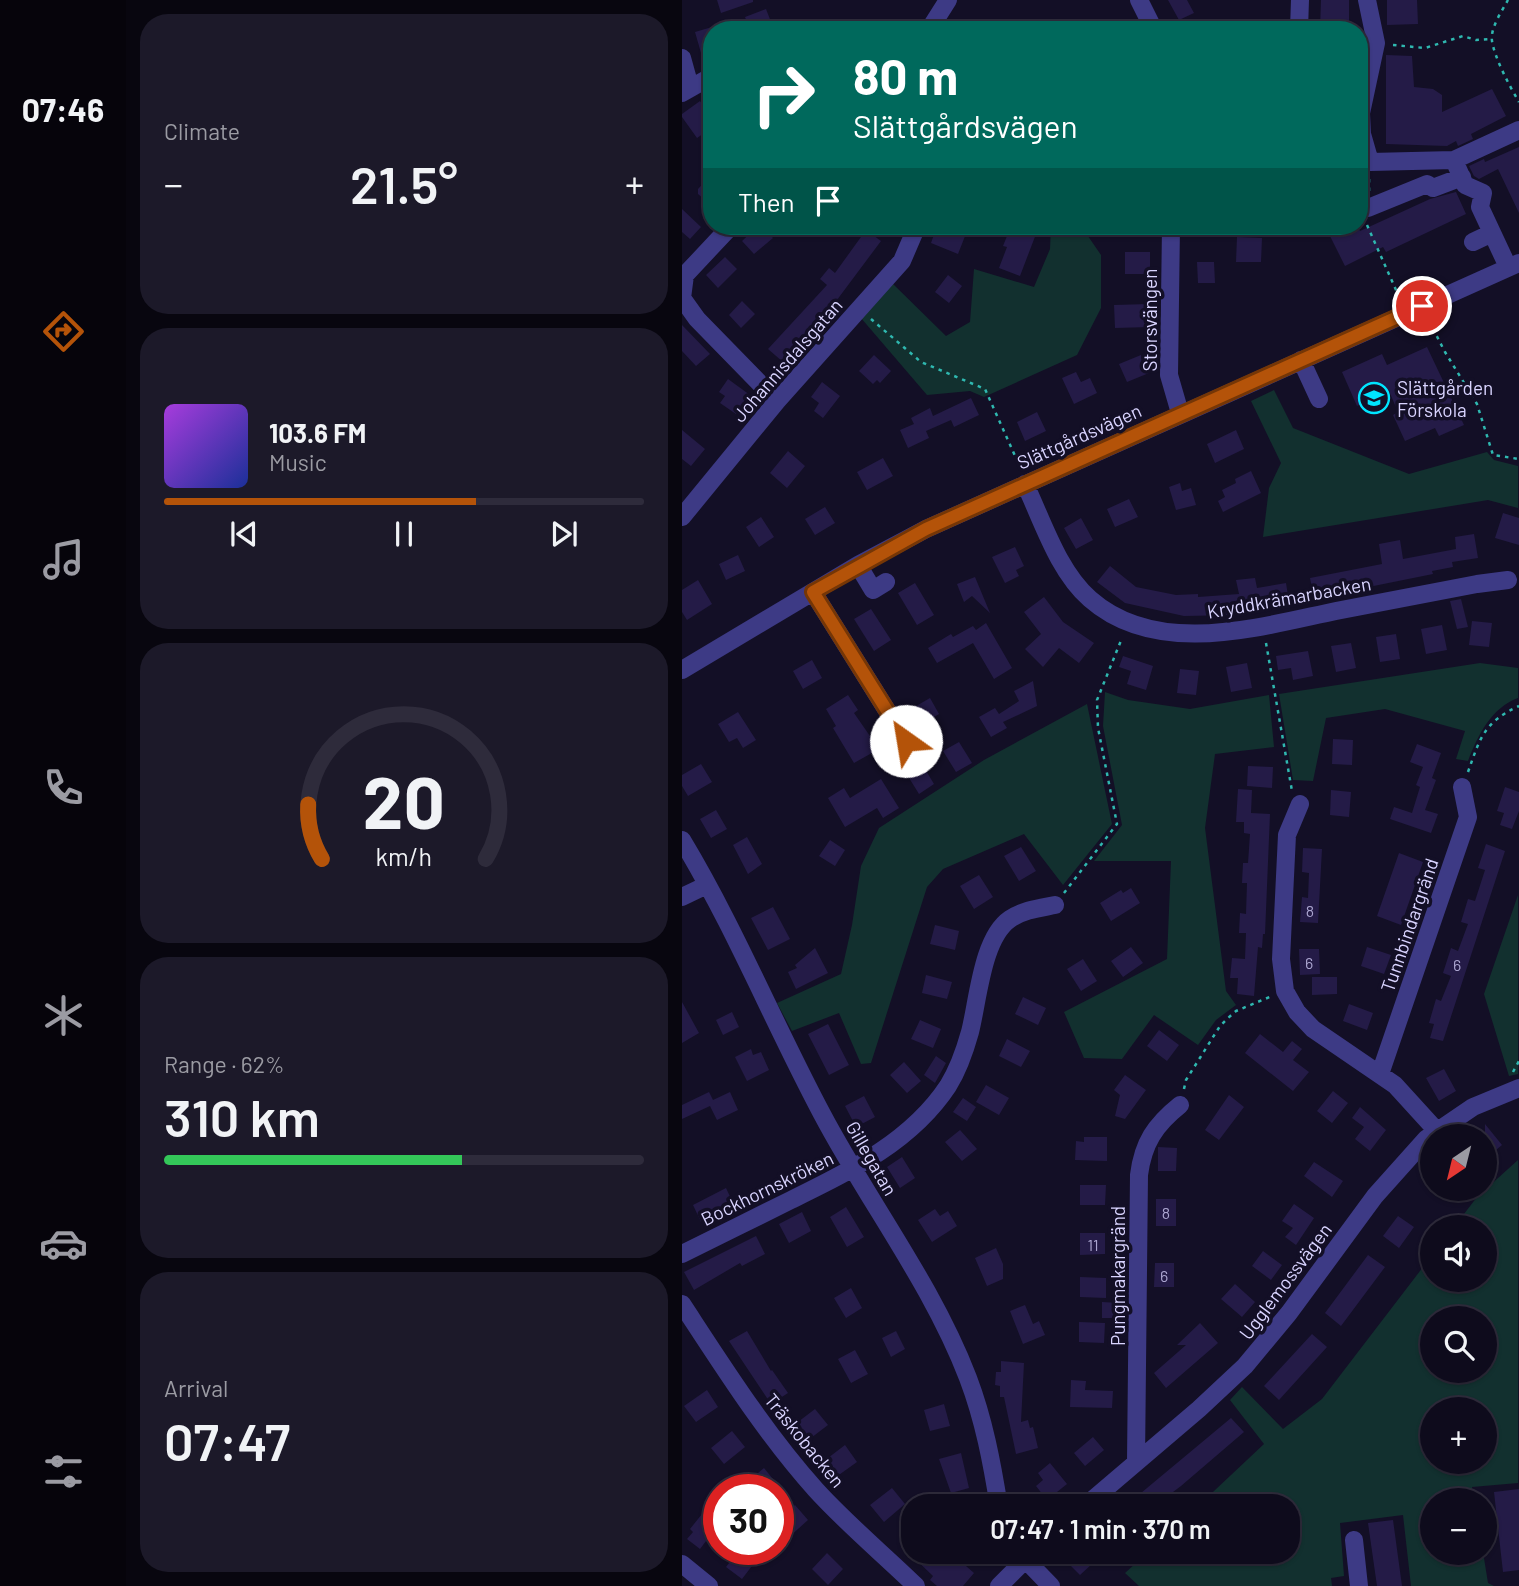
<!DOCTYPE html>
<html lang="en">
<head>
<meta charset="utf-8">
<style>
	:root { --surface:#0e0b1c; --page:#1c1929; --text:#f1f3f6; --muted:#9b9ba3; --line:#2e2b3b; --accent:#b45309 }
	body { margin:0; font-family:Barlow,sans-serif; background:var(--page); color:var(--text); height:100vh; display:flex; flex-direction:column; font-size:26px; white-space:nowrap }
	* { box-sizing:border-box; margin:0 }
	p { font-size:23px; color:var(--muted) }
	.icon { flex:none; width:38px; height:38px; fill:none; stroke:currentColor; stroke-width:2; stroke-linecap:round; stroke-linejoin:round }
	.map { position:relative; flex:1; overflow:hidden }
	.details { display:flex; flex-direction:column; gap:14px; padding:14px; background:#08060f; width:556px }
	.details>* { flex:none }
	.banner { position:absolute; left:21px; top:21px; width:665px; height:214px; border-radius:28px; box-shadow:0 2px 5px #0004,0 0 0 2px var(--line); background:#00695c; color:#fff; overflow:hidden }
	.needle { width:46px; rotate:215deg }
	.fabs { position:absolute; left:738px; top:1124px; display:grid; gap:14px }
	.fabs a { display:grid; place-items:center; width:77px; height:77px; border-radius:50%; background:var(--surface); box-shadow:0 2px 5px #0004,0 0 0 2px var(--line); font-size:35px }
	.speed { position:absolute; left:21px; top:1474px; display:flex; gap:14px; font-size:35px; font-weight:700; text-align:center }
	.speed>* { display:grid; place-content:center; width:91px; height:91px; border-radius:50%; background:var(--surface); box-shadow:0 2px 5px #0004,0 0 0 2px var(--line); line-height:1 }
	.speed .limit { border:10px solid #d22; background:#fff; color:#111 }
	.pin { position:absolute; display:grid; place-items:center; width:60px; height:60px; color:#fff; margin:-30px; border:4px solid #fff; border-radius:50%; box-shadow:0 2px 7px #0007 }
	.me { position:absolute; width:77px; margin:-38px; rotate:328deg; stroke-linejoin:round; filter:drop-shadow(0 0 5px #0008) }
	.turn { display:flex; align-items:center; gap:24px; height:147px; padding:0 35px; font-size:32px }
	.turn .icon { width:91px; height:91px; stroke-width:2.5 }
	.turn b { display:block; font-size:49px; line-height:60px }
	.then { display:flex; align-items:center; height:66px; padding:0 35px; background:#0003; gap:14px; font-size:26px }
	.big { font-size:52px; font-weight:600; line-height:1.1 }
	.details .card { flex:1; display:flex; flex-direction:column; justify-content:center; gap:10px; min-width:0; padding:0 24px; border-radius:28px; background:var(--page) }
	.details .dial { align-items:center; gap:0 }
	.dial svg { height:182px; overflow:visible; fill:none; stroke:var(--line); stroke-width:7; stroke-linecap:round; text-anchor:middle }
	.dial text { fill:var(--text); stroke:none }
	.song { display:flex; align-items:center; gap:21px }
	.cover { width:84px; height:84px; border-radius:10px; background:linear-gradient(135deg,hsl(280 70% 55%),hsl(230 70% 35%)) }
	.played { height:7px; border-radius:4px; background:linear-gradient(90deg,var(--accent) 65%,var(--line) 65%) }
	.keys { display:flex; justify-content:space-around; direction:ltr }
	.heat { display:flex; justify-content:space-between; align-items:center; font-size:38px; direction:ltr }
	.charge { height:10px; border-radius:5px; background:linear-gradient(90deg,#34c759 62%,var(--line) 0) }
	.trip { position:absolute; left:219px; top:1494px; width:399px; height:70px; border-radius:28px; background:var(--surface); box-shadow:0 2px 5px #0004,0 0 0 2px var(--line); font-weight:600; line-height:70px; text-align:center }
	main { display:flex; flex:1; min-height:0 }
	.menu { display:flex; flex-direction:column; width:126px; justify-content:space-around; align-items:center; background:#06040b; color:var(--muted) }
	.menu .icon { width:49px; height:49px }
	.menu .current { color:var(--accent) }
	.menu b { font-size:32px; color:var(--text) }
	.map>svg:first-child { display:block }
	.green { fill:#12302f; fill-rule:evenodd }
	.building { fill:#241b47 }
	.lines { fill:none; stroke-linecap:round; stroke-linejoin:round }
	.path { stroke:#2fb8b0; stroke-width:2.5; stroke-dasharray:3.5 5; stroke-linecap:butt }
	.minor { stroke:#3d3a85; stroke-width:18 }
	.route-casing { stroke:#753606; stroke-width:18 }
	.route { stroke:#b45309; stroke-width:12 }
	.labels { text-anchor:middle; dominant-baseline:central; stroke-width:7; stroke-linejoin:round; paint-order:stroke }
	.number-label { font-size:16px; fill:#aca6d1 }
	.street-label { font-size:19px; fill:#d9d4ff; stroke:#130f26 }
	.poi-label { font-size:19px; fill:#d9d4ff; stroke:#130f26; text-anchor:start }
</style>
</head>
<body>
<main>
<nav class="menu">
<b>07:46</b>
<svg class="icon current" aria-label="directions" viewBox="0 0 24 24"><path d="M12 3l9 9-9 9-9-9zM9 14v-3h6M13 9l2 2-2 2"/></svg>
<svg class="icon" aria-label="music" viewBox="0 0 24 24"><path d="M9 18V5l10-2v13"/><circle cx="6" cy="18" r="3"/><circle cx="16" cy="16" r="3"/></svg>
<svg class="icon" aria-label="phone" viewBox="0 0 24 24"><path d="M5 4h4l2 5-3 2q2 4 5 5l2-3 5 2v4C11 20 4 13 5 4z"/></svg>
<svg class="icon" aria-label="climate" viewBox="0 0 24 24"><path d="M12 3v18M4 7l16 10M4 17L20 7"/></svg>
<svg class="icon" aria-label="car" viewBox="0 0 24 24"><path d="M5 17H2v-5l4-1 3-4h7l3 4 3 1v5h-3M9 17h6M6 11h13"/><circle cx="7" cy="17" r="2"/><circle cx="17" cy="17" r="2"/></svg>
<svg class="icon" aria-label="filters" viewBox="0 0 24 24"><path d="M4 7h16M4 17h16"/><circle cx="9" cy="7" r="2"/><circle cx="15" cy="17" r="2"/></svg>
</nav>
<section class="details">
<div class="card"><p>Climate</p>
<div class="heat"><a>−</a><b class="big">21.5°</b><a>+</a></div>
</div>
<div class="card">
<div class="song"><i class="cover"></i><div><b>103.6 FM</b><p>Music</p></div></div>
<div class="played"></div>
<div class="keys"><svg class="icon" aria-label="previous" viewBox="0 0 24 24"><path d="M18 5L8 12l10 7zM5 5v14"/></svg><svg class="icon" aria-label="pause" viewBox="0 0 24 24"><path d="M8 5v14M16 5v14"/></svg><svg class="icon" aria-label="next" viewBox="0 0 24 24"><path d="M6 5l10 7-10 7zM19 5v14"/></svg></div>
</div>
<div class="card dial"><svg viewBox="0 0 100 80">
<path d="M14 69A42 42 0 1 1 86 69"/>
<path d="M14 69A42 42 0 0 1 8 45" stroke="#b45309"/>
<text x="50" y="56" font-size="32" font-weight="700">20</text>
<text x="50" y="72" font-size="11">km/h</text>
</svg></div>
<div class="card"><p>Range · 62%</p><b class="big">310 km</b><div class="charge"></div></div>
<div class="card"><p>Arrival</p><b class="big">07:47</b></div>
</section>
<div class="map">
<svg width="837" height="1586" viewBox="0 0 837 1586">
	<rect width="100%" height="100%" fill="#130f26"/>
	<path class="green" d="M369 226H399L419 255V308L395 355 302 397 288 391 245 395 179 318 210 283 264 336 288 322 292 269 352 287 368 249Z
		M592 390 611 428 727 474 805 452 812 460 836 466V508L806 500 581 537 587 488 599 463 569 401Z
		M798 663 836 668V698C809 708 796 735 786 761L774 759 783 731 703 709 644 718 631 781 611 780 597 694Z
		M423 692 446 700 508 709 587 695 592 747 533 754 523 828 544 991 554 1005 534 1020 516 1045 472 1015 440 1059 402 1058 382 1012 485 959 489 861H412L440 825 421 726Z
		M405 704 430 824 381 885 342 834 261 869 245 887 189 1063 179 1064 157 1013 110 1031 95 1003 159 974 170 925 179 866 197 828 302 760Z
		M836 895V1074L827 1076 802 994Z
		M836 1160V1483L790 1487 792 1500H751V1552H801L806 1583 812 1586H729L721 1515 658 1523 662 1576 649 1578 650 1586H457L443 1573 466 1552H606V1507H515L582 1444 548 1400 560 1387 601 1429 640 1399 751 1254V1279H803V1227H772L795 1197ZM751 1318H803V1370H751ZM751 1409H803V1461H751Z"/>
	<path class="building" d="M35 0H71V2L39 13Z
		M486 0H505L512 13 497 20Z
		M639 0H667V30H638Z
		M705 0H735L736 24 705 25Z
		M84 9 91 27 82 30H68L63 17Z
		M30 27V50L19 53 13 32Z
		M704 55 730 56 732 87 751 89 760 95V112L810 89 824 116 789 134 791 139 776 146 774 141 765 146 704 144Z
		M18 101 29 117 23 122 28 129 15 138 0 117V114Z
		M837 147V213L816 169 797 179 792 176 787 166 802 159 803 162Z
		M30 174V206L16 194V189Z
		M774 192 784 214 704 252 701 247 663 266 643 226H676L678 231 748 199Z
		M0 209 19 227 8 239 0 232Z
		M76 226H80L91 238 72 254 60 241Z
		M255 226H287L276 254 249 243Z
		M329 226 354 234 338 276 317 268 325 247 321 246Z
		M184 230 199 241 146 312 101 362 86 349 145 285 138 279 147 268 153 273Z
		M555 237 580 238 579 262H554Z
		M443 252H468V274H443Z
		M43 257 55 269 36 288 24 275Z
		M515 262H532L533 283H516Z
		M266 275 280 286 267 303 253 292Z
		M60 301 73 314 59 328 47 315Z
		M467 304 468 327 433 328 432 305Z
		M0 325 28 354 14 366 0 351Z
		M745 347 782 425 757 436 753 428 723 441 711 415 716 412 707 391 675 406 660 372 700 354 705 365Z
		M192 355 209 371 198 383 195 380 191 384 177 371Z
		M459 355 467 373 445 382 437 364Z
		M394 372 399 382 408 378 415 393 392 404 380 378Z
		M46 379 68 395 54 414 38 403 43 396 37 392Z
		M140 382 158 396 141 418 132 411 137 403 129 397Z
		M289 398 297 415 272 427 269 420 244 431 247 438 226 448 218 430 232 424 229 418 248 408 251 416Z
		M355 412 364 431 343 441 335 422Z
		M0 430 23 449 9 466 0 459Z
		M554 430 562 449 533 463 525 444Z
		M106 451 123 466 105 488 88 473Z
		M201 458 211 476 185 490 175 472Z
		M569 471 579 493 541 512 536 501 543 497 540 490 554 483 553 479Z
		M498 483 500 491 509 488 514 505 494 510 487 487Z
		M447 499 456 517 433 527 425 509Z
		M143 507 153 523 133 535 123 519Z
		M821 513 837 518V545L813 538Z
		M79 517 92 537 77 547 64 527Z
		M399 518 411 540 394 549 382 528Z
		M792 534 796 558 770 562 771 567 750 571 751 574 632 598 628 578 700 564 697 544 718 540 721 559 774 549 773 537Z
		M333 547 342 566 334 570 337 576 323 583 310 557Z
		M56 555 63 571 44 580 37 564Z
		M428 566 454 587 494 595 516 594V597L557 594 554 580 573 578 575 588 604 583 607 602 583 607 582 602 552 606 553 615 502 616 443 603 415 582Z
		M293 577 308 613 290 596 282 602 275 584Z
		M16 580 30 604 5 620 0 612V590Z
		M233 583 252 615 235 625 216 593Z
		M362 597 381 622 412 643 397 663 377 648 361 667 343 649 359 634 342 612Z
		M779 599 786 627 775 629 768 601Z
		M189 609 209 640 192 651 172 619Z
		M790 621 810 623 807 647 787 645Z
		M304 623 330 668 312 679 291 643 255 663 246 648 269 634 271 637 291 626 294 630Z
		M760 625 765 650 744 654 739 629Z
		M714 634 718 659 698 662 694 637Z
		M669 643 674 668 654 672 649 646Z
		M626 651 631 676 611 680 609 668 596 670 594 656Z
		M441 656 471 666 464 690 445 684 449 671 437 667Z
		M130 660 140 678 121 689 111 671Z
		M565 663 570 688 549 692 544 667Z
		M498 669 517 671 514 695 495 693Z
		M351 681 355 706 321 722 325 728 309 737 297 717 313 708 317 714 337 701 332 691Z
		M166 695 176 710 172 713 197 749 172 763 151 728 154 726 144 709Z
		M248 698 257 714 239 725 229 709Z
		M56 712 74 740 61 748 55 738 47 742 36 724Z
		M651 739 671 740 670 765 650 764Z
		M277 742 290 763 274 772 261 751Z
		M735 744 759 753 750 778 754 780 743 810 756 814 749 833 708 819 712 807 730 813 738 787 734 785 741 767 728 762Z
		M19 764 30 782 6 796 0 786V775Z
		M240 764 252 784 237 794 224 773Z
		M566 766 591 767 590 788 565 786Z
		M199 779 217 808 201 818 195 808 163 827 146 798 162 788 168 798Z
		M823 787 837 792V811L830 829 818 825 822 813 815 811Z
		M556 789 570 790 569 813 588 814 583 934H581L580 948 576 947 572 996 555 994 556 978H548L550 958 563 959 564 933H557L558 913 564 914 565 883H560L561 863H566L568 834 562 833V822H554Z
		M649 790 669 792 667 817 648 815Z
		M34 810 45 829 29 838 18 819Z
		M65 837 80 864 66 874 51 845Z
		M148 840 163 850 153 866 137 856Z
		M804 844 823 851 761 1041 748 1038 752 1024 747 1023 754 999 759 1001 769 976 761 973 769 948 776 951 786 924 779 922 786 899 793 901 803 870 796 868Z
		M339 847 354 871 337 881 322 856Z
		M621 848 640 849 636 923 618 922 620 897 626 898 627 873 620 872Z
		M717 853 741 862 719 925 695 916Z
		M297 875 311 897 292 909 278 886Z
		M449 888 458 903 429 921 418 903 439 890 441 893Z
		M91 907 108 939 86 950 69 918Z
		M253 925 277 931 273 950 248 944Z
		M449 947 461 963 441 977 429 961Z
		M685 947 709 955 702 974 679 966Z
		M133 948 146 973 114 989 106 972 115 968 113 965Z
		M617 949H637L638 974 618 975Z
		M401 959 415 981 399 991 385 969Z
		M244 975 270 982 265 999 240 993Z
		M630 977H655V994L630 995Z
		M341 997 364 1008 356 1025 333 1014Z
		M0 1002 17 1033 0 1043Z
		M667 1004 691 1013 685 1030 661 1021Z
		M50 1012 57 1027 41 1035 34 1020Z
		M238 1020 259 1029 251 1048 229 1039Z
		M146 1024 167 1065 147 1075 126 1034Z
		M477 1030 497 1045 485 1061 465 1046Z
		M578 1034 601 1052 610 1041 620 1049 611 1060 627 1072 611 1091 563 1053Z
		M325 1039 348 1051 339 1067 317 1056Z
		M69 1049 71 1055 79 1052 87 1070 65 1081 53 1057Z
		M254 1056 264 1063 253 1083 242 1075Z
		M222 1062 239 1081 225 1093 208 1075Z
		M762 1069 774 1091 757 1101 744 1078Z
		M443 1075 464 1090 443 1119 433 1116 438 1095 432 1090Z
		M304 1085 327 1098 317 1115 294 1102Z
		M651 1091 666 1103 650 1123 635 1111Z
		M27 1092 31 1100 48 1092 56 1110 35 1120 28 1106 0 1119V1105Z
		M547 1095 562 1107 537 1140 523 1130Z
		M182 1096 193 1117 174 1127 163 1106Z
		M281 1098 294 1107 285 1121 271 1112Z
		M678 1107 704 1130 688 1151 673 1139 682 1127 670 1118Z
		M803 1124 820 1145 803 1159Z
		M278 1130 295 1149 280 1161 263 1142Z
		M402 1137H425V1161L393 1160 394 1141 402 1142Z
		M476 1147 495 1148 494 1171H476Z
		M220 1157 233 1178 218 1188 205 1167Z
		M632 1162 661 1181 650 1197 622 1176Z
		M398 1185H424L423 1205H398Z
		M44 1188 53 1207 19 1222 11 1205Z
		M474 1199H494V1226H474Z
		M612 1204 632 1218 614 1245 603 1237 611 1228 600 1221Z
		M164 1207 182 1237 165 1247 148 1217Z
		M253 1209 258 1216 266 1211 275 1226 250 1242 236 1220Z
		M120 1212 129 1231 107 1243 97 1224Z
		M716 1216 732 1227 717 1248 701 1236Z
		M398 1233H423V1254L398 1255Z
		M74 1236 83 1254 60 1266 58 1263 12 1290 2 1272Z
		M314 1248 321 1264V1279L305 1286 293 1258Z
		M581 1251 600 1265 589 1280 570 1266Z
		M686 1255 703 1267 659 1326 643 1313Z
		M473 1263H492V1287H472Z
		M398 1277 424 1278V1298L398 1297Z
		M553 1284 573 1302 560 1317 539 1299Z
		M169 1288 180 1308 164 1318 152 1298Z
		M420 1302 437 1303V1318H420Z
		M343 1305 351 1324 357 1321 363 1335 341 1344 328 1311Z
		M397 1322 423 1323 422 1343 397 1342Z
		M518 1323 536 1343 484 1388 472 1373 504 1345H495Z
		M65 1331 89 1371 90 1370 106 1393 89 1404 47 1341Z
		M214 1331 223 1349 209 1357 200 1338Z
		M630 1334 645 1347 597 1400 582 1386Z
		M173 1350 186 1374 169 1383 156 1359Z
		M319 1361 342 1363 339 1422 346 1420 348 1428 351 1427 356 1448 334 1454 322 1397H318V1386L313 1385 314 1372H319Z
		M389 1380 404 1381 403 1390 431 1391 430 1408 388 1407Z
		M25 1390 36 1407 14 1422 2 1406Z
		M262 1404 268 1426 248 1431 242 1410Z
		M133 1409 146 1425 125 1441 112 1425Z
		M549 1418 562 1432 499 1486 471 1507 459 1493Z
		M50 1431 63 1447 42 1464 29 1448Z
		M411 1437 422 1450 403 1466 392 1453Z
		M163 1445 175 1462 154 1477 142 1461Z
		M279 1453 287 1488 269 1493 257 1459Z
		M368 1463 385 1484 365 1500 354 1486 361 1480 356 1473Z
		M82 1468 99 1489H57Z
		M210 1488 223 1504 202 1522 188 1505Z
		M837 1489V1570L821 1572 812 1492Z
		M113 1505 126 1520 106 1538 96 1527V1519Z
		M24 1509 37 1519V1532L31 1540 27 1537 18 1549 5 1539 11 1532 8 1529Z
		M711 1520 720 1586H695L686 1523Z
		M58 1549H64L76 1558 60 1579 44 1567Z
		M226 1552H268L292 1573 281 1586H255L248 1580 251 1576Z
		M392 1552H399L410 1564 398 1575 383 1560Z
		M145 1553 161 1569 146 1585 130 1569Z"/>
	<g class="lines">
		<path class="path" d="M826 0C820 11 808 28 810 41 813 59 827 85 837 102
			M711 45 743 48 781 36 794 40 809 39
			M687 191V176
			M685 225 718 299
			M189 319 239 362 303 389 338 467
			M747 321 763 352 795 404 811 455 837 459
			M584 643 610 791
			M786 772C798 738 802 722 837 706
			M382 893 435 824 416 728 415 700 440 638
			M831 1072 837 1061
			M502 1089 504 1080 538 1026 546 1018 554 1011 590 996"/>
		<path class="minor" d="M457 0 472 30
			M685 0 694 43 679 113 680 134 688 162 772 160 837 130
			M247 30 266 0
			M617 30 618 0
			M0 58 8 87
			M0 93 30 76
			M772 160 783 185 801 193 798 207 826 267
			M686 208 745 184 751 188 780 177
			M49 226 3 275 0 298 15 319 95 401
			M489 226 487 375 498 413
			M791 242 810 233
			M619 360 637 399
			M343 484C361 522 376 571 408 599 475 658 577 627 654 611 701 602 748 593 795 584L826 580
			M0 517 95 401 220 261 235 226
			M176 565 191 590 204 582
			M131 592 224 741
			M0 670 176 565 244 529 837 263
			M618 804 605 835 599 959 603 991 615 1012 631 1029 713 1085 754 1130
			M0 840C53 928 92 1024 140 1114 187 1203 250 1284 286 1378 302 1420 310 1463 317 1507
			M0 897 25 885
			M698 1074 786 817 780 787
			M0 1254C36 1236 73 1218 109 1200 168 1171 229 1142 266 1086 276 1070 283 1050 288 1032 296 1001 300 938 328 919 341 910 358 908 373 905
			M0 1304C42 1368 83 1433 134 1490 165 1524 201 1554 234 1586
			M454 1462 457 1175C461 1143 473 1125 498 1105
			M402 1507 517 1409 563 1366 607 1313 693 1196 744 1139 791 1107 837 1088
			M672 1540 677 1586
			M336 1552 369 1586
			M0 1564 27 1586
			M317 1586 351 1552"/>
	</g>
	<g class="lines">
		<g class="route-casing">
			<path id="route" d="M224 741 131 592 244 529 740 306"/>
		</g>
		<use href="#route" class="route"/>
	</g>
	<defs>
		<g id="school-ring" transform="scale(1.575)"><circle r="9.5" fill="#130f26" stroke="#00e5ff" stroke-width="1.5"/><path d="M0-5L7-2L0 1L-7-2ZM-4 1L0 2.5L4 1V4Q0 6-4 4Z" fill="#00e5ff"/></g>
	</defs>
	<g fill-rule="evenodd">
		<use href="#school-ring" x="692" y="398"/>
	</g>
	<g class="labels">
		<g class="number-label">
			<text x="628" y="910">8</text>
			<text x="627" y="962">6</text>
			<text x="775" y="964">6</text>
			<text x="484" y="1212">8</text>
			<text x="411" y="1244">11</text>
			<text x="482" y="1275">6</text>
		</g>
		<g class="street-label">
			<text transform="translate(467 320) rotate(-90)">Storsvängen</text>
			<text transform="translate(105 360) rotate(-49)">Johannisdalsgatan</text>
			<text transform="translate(397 436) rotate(-24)">Slättgårdsvägen</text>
			<text transform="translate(607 597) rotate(-10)">Kryddkrämarbacken</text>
			<text transform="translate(727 925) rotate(-71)">Tunnbindargränd</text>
			<text transform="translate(190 1158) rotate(60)">Gillegatan</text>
			<text transform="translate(85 1188) rotate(-26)">Bockhornskröken</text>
			<text transform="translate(435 1276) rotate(-90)">Pungmakargränd</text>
			<text transform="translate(603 1281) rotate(-53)">Ugglemossvägen</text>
			<text transform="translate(123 1440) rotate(51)">Träskobacken</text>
		</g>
		<g class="poi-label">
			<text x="715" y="387">Slättgården<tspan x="715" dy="22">Förskola</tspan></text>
		</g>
	</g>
</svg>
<div class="fabs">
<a><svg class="needle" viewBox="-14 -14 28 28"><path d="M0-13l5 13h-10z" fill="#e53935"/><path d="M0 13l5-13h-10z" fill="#9b9ba3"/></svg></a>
<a><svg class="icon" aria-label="sound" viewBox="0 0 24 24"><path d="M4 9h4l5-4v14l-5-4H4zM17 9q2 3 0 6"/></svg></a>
<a><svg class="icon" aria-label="search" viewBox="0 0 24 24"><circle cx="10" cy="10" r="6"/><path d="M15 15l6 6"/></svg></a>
<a>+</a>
<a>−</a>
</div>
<div class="speed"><div class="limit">30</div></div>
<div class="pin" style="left:740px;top:306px;background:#d93025"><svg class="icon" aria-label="arrive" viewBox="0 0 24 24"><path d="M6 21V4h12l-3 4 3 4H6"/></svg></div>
<svg class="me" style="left:224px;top:741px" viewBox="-20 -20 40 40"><circle r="19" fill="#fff"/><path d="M0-13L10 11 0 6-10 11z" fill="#b45309"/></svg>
<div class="trip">07:47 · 1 min · 370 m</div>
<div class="banner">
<div class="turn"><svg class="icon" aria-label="right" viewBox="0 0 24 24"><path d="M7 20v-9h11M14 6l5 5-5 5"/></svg><div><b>80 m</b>Slättgårdsvägen</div></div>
<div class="then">Then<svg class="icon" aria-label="arrive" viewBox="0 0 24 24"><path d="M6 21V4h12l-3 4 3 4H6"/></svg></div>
</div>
</div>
</main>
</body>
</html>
